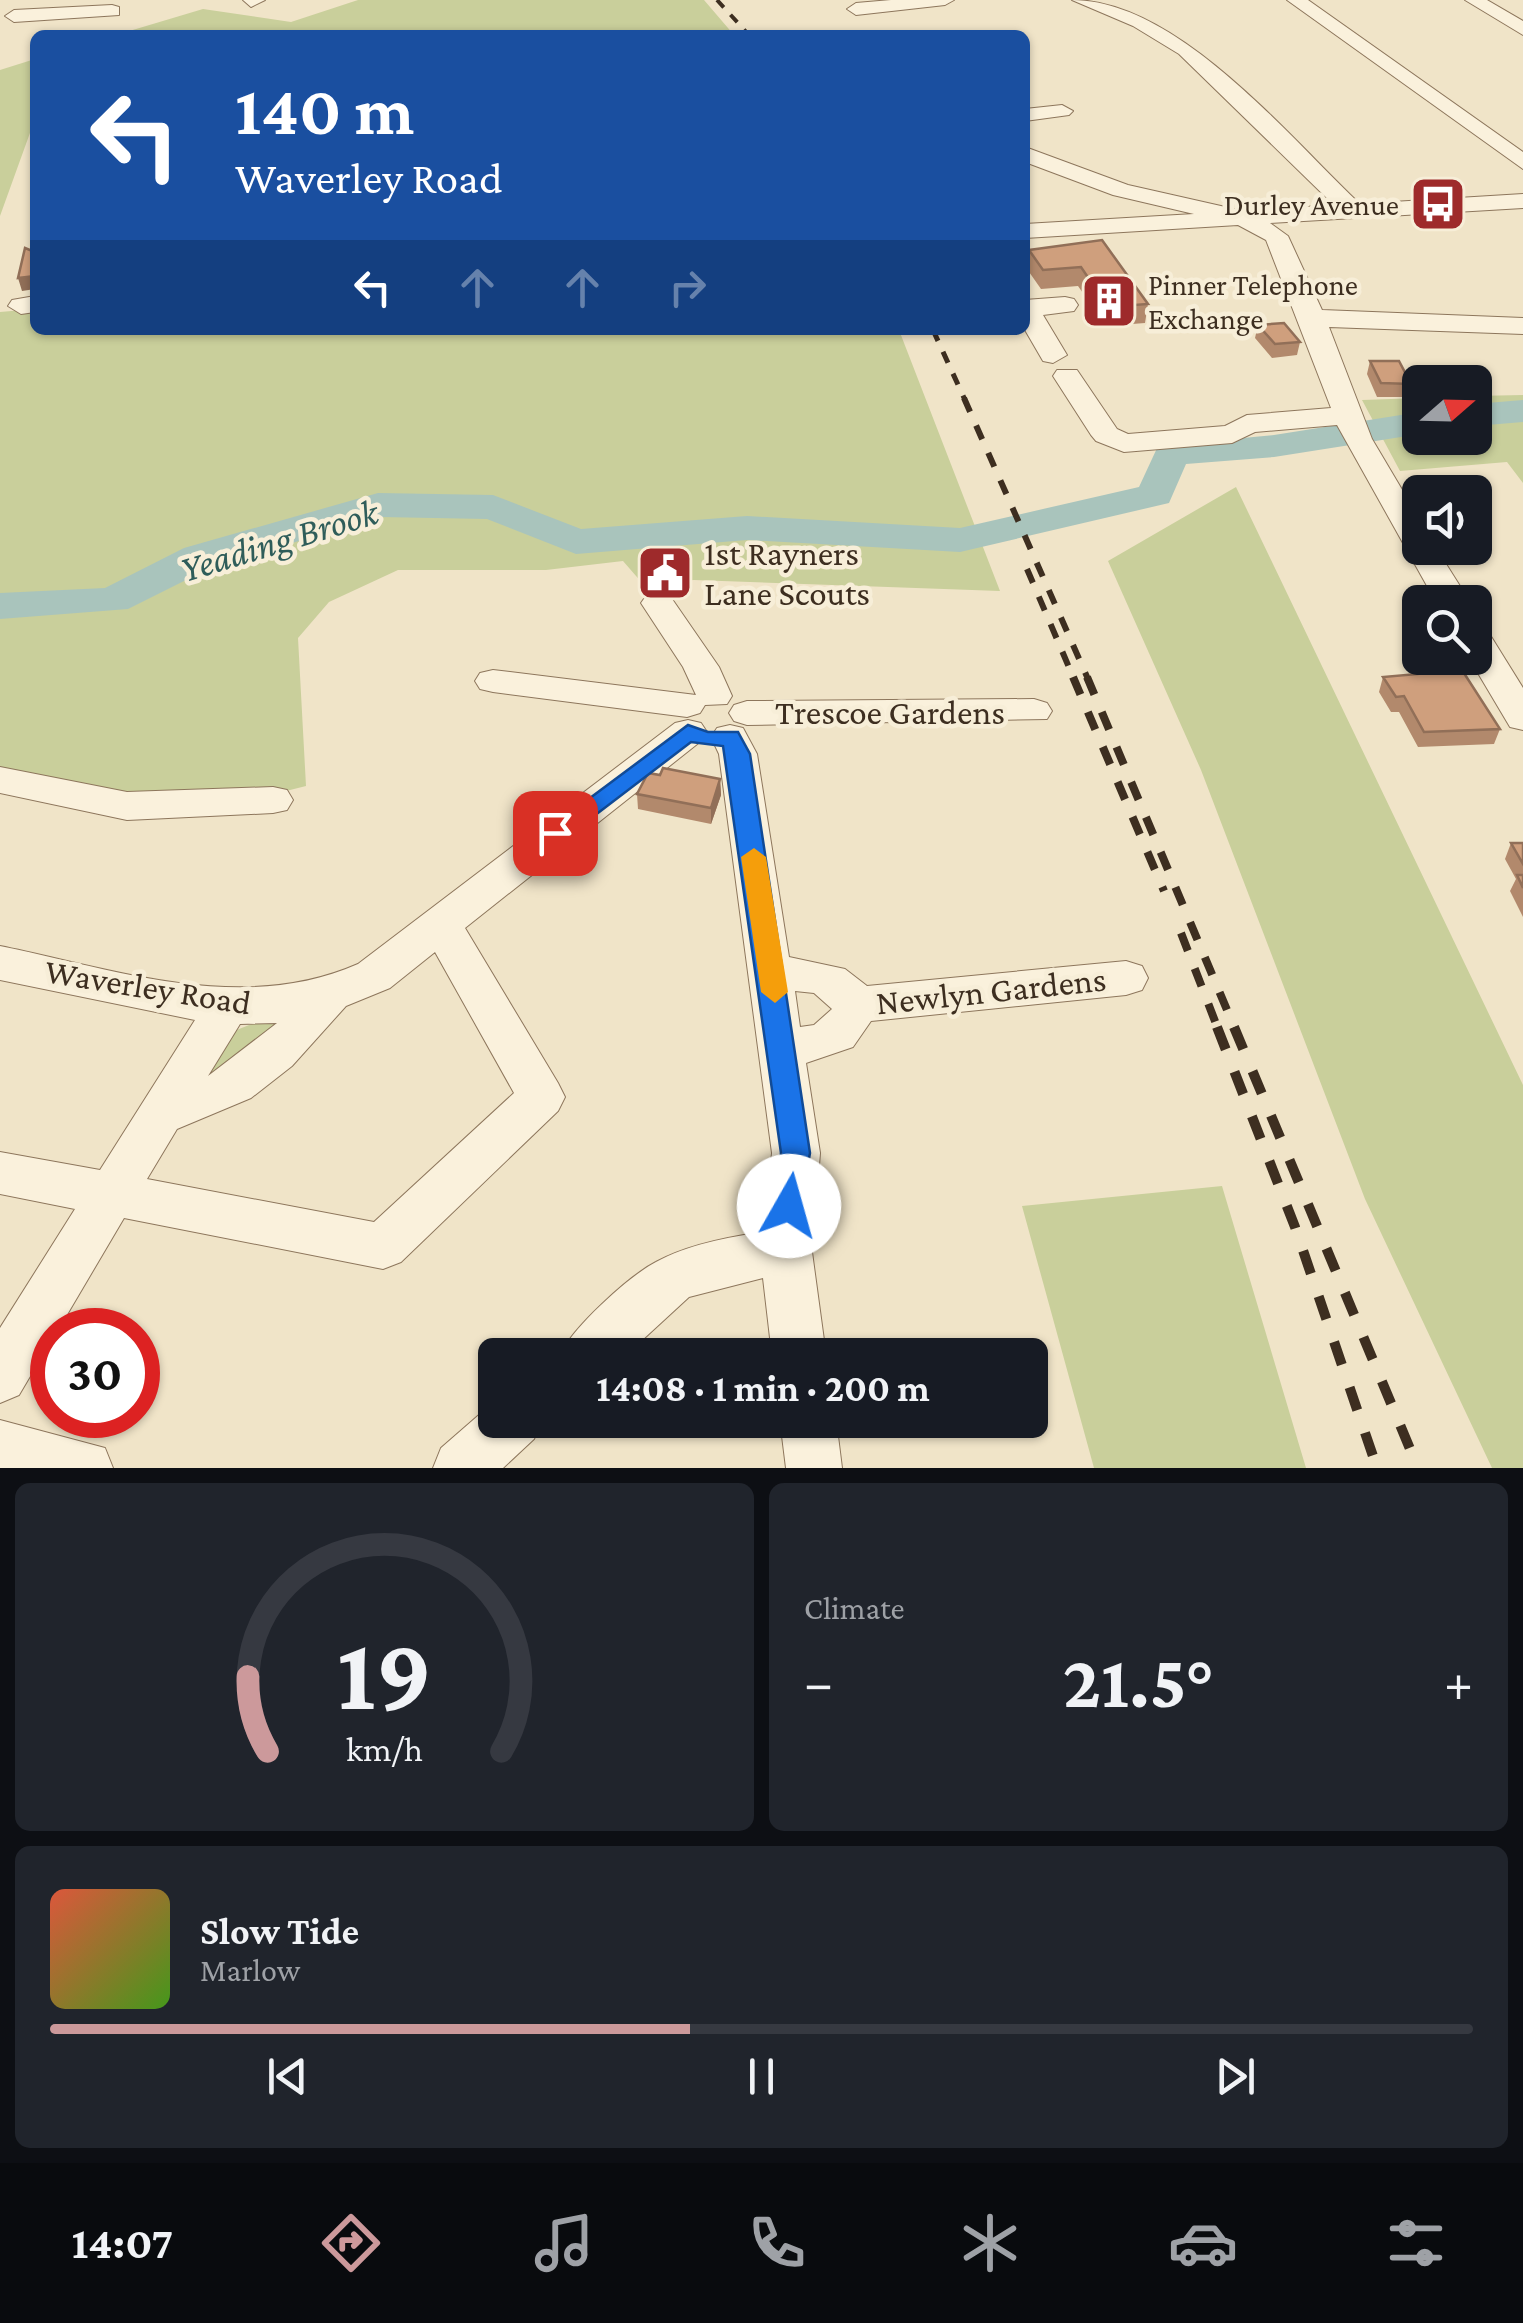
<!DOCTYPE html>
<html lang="en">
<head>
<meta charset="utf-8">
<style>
	:root { --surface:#171b24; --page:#20242c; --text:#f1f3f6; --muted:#9ea1a6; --line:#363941; --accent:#cc999b }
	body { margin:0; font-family:"Crimson Pro",serif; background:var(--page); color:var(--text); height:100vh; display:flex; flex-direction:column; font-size:38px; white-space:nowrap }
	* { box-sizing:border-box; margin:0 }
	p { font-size:32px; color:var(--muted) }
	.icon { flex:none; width:55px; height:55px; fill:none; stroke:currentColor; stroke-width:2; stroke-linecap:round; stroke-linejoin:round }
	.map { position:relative; height:1468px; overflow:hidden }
	.sheet { display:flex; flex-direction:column; gap:15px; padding:15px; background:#0d0f14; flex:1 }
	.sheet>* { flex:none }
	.guide { position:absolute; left:30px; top:30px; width:1000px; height:305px; border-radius:15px; box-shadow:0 2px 8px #0004; background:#1a4fa0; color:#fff; overflow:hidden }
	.needle { width:65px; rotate:70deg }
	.fabs { position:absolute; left:1402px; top:365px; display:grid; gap:20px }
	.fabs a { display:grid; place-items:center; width:90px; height:90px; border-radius:15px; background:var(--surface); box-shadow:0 2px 8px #0004; font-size:50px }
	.speed { position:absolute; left:30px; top:1308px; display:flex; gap:20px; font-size:50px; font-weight:700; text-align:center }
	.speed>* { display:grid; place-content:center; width:130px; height:130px; border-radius:50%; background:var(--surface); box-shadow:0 2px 8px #0004; line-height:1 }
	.speed .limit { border:15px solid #d22; background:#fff; color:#111 }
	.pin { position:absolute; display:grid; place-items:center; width:85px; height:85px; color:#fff; margin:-42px; border-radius:20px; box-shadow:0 5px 15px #0006 }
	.me { position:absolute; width:110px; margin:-55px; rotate:7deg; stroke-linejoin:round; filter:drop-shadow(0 0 8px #0008) }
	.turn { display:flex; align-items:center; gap:35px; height:210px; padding:0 40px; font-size:45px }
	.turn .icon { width:130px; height:130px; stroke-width:2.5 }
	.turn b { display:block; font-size:70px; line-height:85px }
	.lanes { display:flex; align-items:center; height:95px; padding:0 40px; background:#0003; justify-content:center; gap:50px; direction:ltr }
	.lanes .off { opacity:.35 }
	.big { font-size:75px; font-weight:700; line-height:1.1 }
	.sheet .widget { flex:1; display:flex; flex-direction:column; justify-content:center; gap:15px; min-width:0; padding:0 35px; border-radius:15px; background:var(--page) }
	.sheet .dial { align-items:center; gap:0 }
	.dial svg { height:260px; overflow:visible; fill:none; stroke:var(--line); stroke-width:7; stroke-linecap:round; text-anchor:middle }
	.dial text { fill:var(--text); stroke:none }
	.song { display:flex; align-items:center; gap:30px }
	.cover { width:120px; height:120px; border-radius:15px; background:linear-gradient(135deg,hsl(10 70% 55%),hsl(100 70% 35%)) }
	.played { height:10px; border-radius:5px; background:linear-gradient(90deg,var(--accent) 45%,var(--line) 45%) }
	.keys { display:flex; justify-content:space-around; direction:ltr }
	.heat { display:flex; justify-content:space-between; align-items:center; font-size:55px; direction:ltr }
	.sheet .tiles { flex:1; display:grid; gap:15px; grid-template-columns:1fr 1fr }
	.widget:last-child { grid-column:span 2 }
	.trip { position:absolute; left:478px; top:1338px; width:570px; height:100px; border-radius:15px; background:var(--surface); box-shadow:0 2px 8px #0004; font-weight:700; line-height:100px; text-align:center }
	.menu { display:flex; height:160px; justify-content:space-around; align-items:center; background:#090b0e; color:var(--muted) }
	.menu .icon { width:70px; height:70px }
	.menu .selected { color:var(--accent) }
	.menu b { font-size:45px; color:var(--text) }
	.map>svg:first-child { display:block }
	.green { fill:#c9cf9b }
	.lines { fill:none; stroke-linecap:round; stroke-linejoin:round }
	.river { fill:#a9c4bc; fill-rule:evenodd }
	.minor-casing { stroke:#8d765c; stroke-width:2 }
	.minor { fill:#faf1dc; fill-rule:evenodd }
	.rail-far4 { stroke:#3d2e20; stroke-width:4; stroke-dasharray:10 10; stroke-linecap:butt }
	.rail-far3 { stroke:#3d2e20; stroke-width:5; stroke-dasharray:12 12; stroke-linecap:butt }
	.rail-far2 { stroke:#3d2e20; stroke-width:6; stroke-dasharray:15 15; stroke-linecap:butt }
	.rail-far1 { stroke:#3d2e20; stroke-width:8; stroke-dasharray:19 19; stroke-linecap:butt }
	.rail { stroke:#3d2e20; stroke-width:10; stroke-dasharray:24 24; stroke-linecap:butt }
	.wall { fill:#b2896c }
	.shaded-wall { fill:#916f58 }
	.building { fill:#cf9f7d; stroke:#916f58; stroke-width:2.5 }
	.route { fill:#1a73e8; stroke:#114b97; stroke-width:2.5 }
	.slow { fill:#f59e0b }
	.labels { text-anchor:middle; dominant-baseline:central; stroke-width:9; stroke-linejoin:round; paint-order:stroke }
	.far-poi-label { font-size:30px; fill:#3d2e20; stroke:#f7eed8; text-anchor:end }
	.poi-label { font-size:35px; fill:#3d2e20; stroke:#f7eed8; text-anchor:start }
	.street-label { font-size:35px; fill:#3d2e20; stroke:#f7eed8 }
	.water-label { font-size:38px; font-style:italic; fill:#2f5d5a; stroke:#f7eed8 }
</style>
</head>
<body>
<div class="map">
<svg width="1523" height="1468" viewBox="0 0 1523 1468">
	<rect width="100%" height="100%" fill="#f0e4c8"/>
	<path class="green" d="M358 0H704L734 35H116L203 9 291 22Z
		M35 59V119L0 216V70Z
		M35 309V330H899L1000 591 694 580 643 584 623 561 546 570H398L329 602 298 638 306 786 274 794 127 806 0 780V312Z
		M1523 395V483L1507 462 1400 471 1362 400 1420 398V438H1475V396Z
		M1236 487 1523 1085V1468H1492L1365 1199 1201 770 1108 561Z
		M282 1020 198 1089 224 1035 259 1021Z
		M1222 1186 1306 1468H1094L1022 1206Z"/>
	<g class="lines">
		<path class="river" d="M1523 400V422L1475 426V404Z
			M1420 412V434L1274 457 1186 464 1169 503 960 552 747 540 576 554 487 519 380 517 214 566 128 609 0 619V593L105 588 184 548 378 493 493 495 581 529 747 516 960 528 1139 487 1158 446 1274 435Z"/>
		<g class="minor-casing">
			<path id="minor" d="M243 0H265L251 7Z
				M891 0H954L945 5 856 15 847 9 856 3Z
				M1072 0C1177 0 1287 135 1360 204L1523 194V208L1270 223 1288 236 1322 310 1523 318V334L1329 327 1372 439 1420 520V548H1436L1470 602H1436L1337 425 1255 432 1232 443 1124 452 1096 441 1091 435 1053 376 1057 370H1077L1117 429 1128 434 1225 426 1247 415 1331 408 1266 240 1238 225 1025 238V224L1194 214 1113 195 1025 162V147L1128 185 1243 211 1334 205 1179 54 1133 26Z
				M1287 0H1308L1523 152V169Z
				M1465 0H1487L1523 21V35Z
				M112 5 119 7V15L14 22 5 16 14 10Z
				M1062 105 1073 111 1069 115 1025 121V109Z
				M35 296V312L21 314 8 306 12 300Z
				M1065 297 1074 299 1078 305 1074 311 1043 315 1067 355 1053 363 1043 361 1025 330V300Z
				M658 593 670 596 719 667 732 696 727 704 705 705 700 713 687 717 493 692 480 689 475 681 480 673 493 670 696 695 683 667 641 603 646 596Z
				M1475 627 1487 630 1523 688V730L1510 727 1469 658H1475Z
				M1034 699 1047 703 1052 711 1047 719 747 725 734 721 729 713 734 705 747 701Z
				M688 720 701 723 707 732 701 741 465 928 558 1083 565 1097 558 1111 401 1262 383 1269 124 1218 58 1330H52V1339L19 1395 0 1403V1328L75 1209 0 1194V1152L100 1170 195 1020 0 980V946C118 970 242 1015 358 964L675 723ZM435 952 514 1093 374 1222 147 1179 177 1129 251 1098 292 1066 346 1006 390 988ZM277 1023 208 1076 240 1024Z
				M730 725 743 728 757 754 789 957 845 969 867 986 1126 961 1142 966 1148 978 1142 990 1126 995 871 1021 853 1047 806 1063 820 1153 812 1252 826 1355H772L763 1278 689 1297 626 1355H560C572 1328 629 1276 656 1262 687 1245 728 1237 763 1232L772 1153 719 754 711 737 717 728ZM795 991 814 993 832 1009 814 1025 800 1027Z
				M0 767 127 792 273 787 287 790 293 800 287 810 273 813 127 820 0 793Z
				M495 1401V1420H542L534 1439 503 1468H433L441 1448Z
				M0 1420 105 1448 113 1468H0Z
				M780 1420H836L842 1468H786Z"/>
		</g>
		<use href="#minor" class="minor"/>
		<path class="rail-far4" d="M717 0 749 35"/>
		<path class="rail-far3" d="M933 330 965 400"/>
		<path class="rail-far2" d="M964 398 1088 679
			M1027 569 1074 679"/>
		<path class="rail-far1" d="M1073 677 1164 891
			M1087 677 1235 1029
			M1181 933 1218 1029"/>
		<path class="rail" d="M1217 1027 1295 1227 1377 1468
			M1234 1027 1418 1468"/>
	</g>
	<path class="wall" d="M1102 240 1148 304 1145 323 1106 326 1078 286 1041 289 1027 269 1029 250Z
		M1258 325 1300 342 1297 355 1272 358 1255 338Z
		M1370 361 1411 384 1407 397H1377L1367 374Z
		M1383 677 1500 729 1494 744 1418 747 1399 712H1391L1379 692Z
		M720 779 721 795 711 824 638 809 637 794Z
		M1511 843H1523V917L1510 891 1516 879 1505 859Z"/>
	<path class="shaded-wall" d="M35 276V289L22 291 18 278Z
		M720 779 721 795 711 824V808Z"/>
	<path class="building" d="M1102 240 1148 304 1108 307 1081 267 1043 270 1029 250Z
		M25 248 35 252V276L18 278Z
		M1284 323 1300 342 1275 344 1258 325Z
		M1370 361H1399L1411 384 1381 383Z
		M1462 670 1500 729 1424 732 1404 696 1396 697 1383 677Z
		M663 768 720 779 711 808 637 794 648 773 660 775Z
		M1511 843H1523V864Z
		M1517 875H1523V888Z"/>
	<path class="route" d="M688 725 708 732H738L750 754 810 1153 799 1216 789 1220 778 1216 774 1206 781 1153 723 746 691 742 564 839 555 842 543 833Z"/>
	<path class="slow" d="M754 848 766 857 788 992 775 1003 761 992 741 857Z"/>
	<defs>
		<g id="bus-square" transform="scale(2.875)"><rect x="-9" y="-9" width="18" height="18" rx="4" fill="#9e2a2b" stroke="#f7eed8"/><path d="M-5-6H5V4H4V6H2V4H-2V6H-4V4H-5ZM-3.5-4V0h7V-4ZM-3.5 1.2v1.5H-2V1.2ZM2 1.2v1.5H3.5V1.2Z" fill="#fff"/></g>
		<g id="building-square" transform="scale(2.875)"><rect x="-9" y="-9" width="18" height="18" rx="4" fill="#9e2a2b" stroke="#f7eed8"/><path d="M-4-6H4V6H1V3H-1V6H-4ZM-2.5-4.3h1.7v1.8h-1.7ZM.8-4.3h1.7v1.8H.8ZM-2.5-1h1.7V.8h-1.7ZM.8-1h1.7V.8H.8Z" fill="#fff"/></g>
		<g id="civic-square" transform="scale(2.875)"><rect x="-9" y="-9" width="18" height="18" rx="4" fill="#9e2a2b" stroke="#f7eed8"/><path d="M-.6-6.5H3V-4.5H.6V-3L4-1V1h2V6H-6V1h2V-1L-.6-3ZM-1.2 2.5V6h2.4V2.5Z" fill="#fff"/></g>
	</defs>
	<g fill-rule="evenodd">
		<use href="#bus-square" x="1438" y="204"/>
		<use href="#building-square" x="1109" y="301"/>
		<use href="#civic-square" x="665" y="573"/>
	</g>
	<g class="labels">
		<g class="far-poi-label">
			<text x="1399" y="204">Durley Avenue</text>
			<text x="1148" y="284" text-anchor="start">Pinner Telephone<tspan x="1148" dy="34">Exchange</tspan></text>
		</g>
		<g class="poi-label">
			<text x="704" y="553">1st Rayners<tspan x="704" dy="40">Lane Scouts</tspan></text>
		</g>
		<g class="street-label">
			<text x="890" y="712">Trescoe Gardens</text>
			<text transform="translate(148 987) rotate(9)">Waverley Road</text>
			<text transform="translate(991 991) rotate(-6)">Newlyn Gardens</text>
		</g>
		<g class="water-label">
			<text transform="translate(279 540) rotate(-17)">Yeading Brook</text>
		</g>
	</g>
</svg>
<div class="fabs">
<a><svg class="needle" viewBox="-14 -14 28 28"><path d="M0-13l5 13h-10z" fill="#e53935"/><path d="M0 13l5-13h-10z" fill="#9ea1a6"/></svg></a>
<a><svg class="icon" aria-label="sound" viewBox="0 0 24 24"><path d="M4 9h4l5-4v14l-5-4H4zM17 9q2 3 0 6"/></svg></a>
<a><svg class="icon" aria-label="search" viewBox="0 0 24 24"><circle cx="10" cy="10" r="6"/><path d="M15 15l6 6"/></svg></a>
</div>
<div class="speed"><div class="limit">30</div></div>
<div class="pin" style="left:555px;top:833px;background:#d93025"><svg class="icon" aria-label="arrive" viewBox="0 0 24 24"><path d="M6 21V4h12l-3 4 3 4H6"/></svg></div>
<svg class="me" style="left:789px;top:1206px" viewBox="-20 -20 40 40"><circle r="19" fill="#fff"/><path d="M0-13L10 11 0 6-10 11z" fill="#1a73e8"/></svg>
<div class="trip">14:08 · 1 min · 200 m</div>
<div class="guide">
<div class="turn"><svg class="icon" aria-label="left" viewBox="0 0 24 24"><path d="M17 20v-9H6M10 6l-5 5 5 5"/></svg><div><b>140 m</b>Waverley Road</div></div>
<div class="lanes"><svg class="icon" aria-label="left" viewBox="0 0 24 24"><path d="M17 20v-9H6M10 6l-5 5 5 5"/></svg><svg class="icon off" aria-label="ahead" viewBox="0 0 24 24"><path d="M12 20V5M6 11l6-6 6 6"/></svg><svg class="icon off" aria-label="ahead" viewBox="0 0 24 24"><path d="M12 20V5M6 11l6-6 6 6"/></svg><svg class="icon off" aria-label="right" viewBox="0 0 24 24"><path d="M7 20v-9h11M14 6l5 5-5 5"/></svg></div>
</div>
</div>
<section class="sheet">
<div class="tiles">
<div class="widget dial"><svg viewBox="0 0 100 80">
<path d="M14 69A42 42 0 1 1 86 69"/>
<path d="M14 69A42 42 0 0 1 8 46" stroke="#cc999b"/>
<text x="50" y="56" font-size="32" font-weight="700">19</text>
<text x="50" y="72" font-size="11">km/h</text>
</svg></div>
<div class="widget"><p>Climate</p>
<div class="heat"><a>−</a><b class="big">21.5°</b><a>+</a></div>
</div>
<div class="widget">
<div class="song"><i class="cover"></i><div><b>Slow Tide</b><p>Marlow</p></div></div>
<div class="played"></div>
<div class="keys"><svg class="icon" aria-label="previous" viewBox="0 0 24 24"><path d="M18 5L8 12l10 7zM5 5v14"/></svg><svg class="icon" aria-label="pause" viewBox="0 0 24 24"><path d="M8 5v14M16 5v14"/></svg><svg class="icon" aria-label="next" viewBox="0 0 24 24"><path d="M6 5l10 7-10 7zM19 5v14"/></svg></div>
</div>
</div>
</section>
<nav class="menu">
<b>14:07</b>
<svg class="icon selected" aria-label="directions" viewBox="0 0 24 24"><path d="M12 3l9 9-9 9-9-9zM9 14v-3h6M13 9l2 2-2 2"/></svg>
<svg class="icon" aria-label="music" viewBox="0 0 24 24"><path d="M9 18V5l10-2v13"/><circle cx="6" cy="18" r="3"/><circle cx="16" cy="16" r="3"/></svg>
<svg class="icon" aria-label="phone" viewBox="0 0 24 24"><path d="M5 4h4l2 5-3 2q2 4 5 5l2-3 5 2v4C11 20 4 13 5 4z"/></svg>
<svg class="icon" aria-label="climate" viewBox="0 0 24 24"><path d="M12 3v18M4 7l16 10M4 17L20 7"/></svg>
<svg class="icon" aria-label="car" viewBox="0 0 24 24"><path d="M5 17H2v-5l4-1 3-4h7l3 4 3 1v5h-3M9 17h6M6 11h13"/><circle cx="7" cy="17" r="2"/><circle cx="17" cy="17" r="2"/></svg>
<svg class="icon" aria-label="filters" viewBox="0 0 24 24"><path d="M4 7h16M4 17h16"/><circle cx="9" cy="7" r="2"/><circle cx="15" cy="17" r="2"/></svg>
</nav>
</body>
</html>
